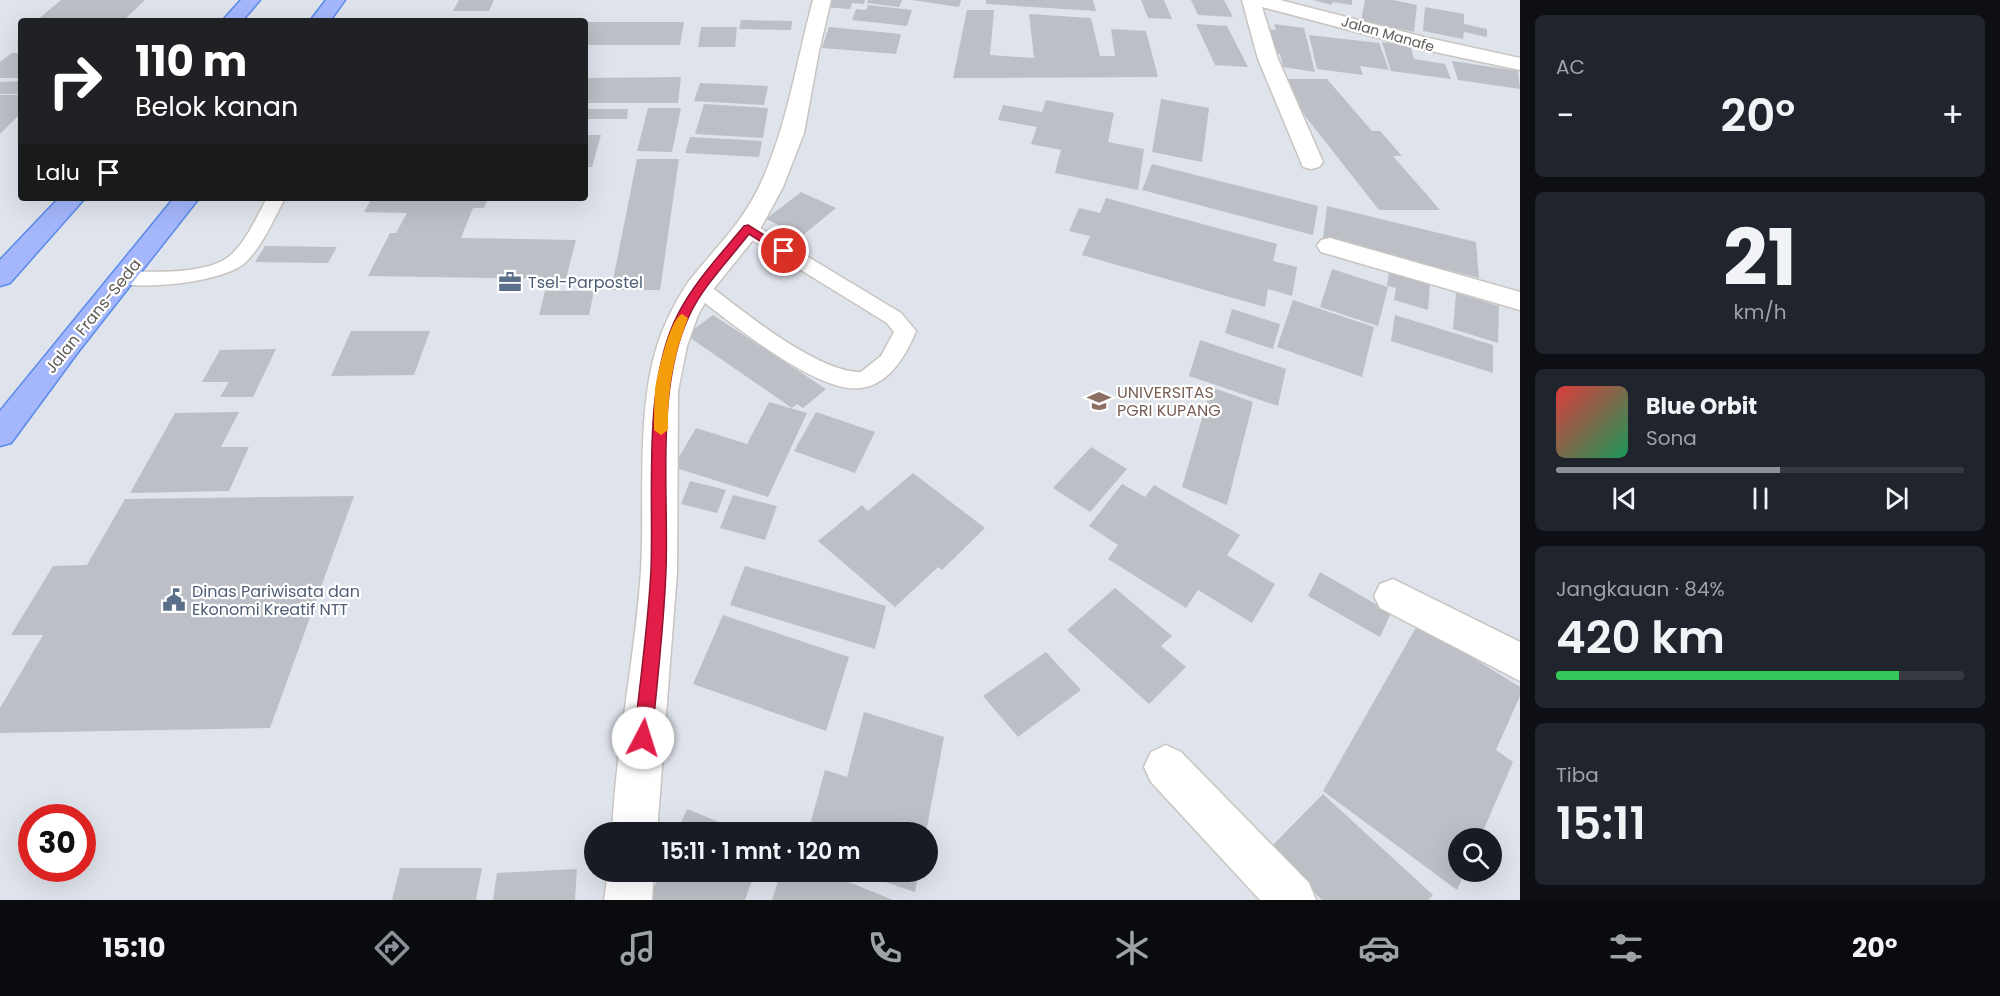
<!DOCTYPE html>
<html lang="id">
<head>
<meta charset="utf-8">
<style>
	:root { --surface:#171b24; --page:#20242c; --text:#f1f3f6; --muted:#9ea1a6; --line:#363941; --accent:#8c9099 }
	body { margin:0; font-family:Poppins,sans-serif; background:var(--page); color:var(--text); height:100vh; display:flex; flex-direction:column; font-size:22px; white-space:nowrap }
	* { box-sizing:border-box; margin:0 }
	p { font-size:20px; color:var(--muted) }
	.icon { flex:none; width:33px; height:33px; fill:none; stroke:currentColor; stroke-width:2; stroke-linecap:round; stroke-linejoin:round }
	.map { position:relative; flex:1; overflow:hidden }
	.sheet { display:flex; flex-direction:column; gap:15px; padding:15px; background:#0d0f14; width:480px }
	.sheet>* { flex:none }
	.top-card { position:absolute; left:18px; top:18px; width:570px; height:183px; border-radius:6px; box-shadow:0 6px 24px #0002; background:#202124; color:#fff; overflow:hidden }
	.controls { position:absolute; left:1448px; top:828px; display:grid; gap:12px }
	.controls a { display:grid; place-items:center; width:54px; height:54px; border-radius:50%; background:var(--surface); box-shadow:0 6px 24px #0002; font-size:30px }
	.speed { position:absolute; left:18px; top:804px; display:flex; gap:12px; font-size:30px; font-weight:700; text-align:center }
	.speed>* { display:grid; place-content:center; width:78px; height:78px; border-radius:50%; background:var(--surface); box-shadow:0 6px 24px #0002; line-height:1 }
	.speed .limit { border:9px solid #d22; background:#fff; color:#111 }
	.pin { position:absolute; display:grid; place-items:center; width:51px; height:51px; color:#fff; margin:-26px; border:3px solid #fff; border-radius:50%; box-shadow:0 2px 6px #0007 }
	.me { position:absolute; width:66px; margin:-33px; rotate:5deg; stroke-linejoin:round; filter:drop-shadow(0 0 4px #0008) }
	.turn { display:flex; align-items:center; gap:21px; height:126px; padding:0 18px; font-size:27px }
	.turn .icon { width:78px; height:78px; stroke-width:2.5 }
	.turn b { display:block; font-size:42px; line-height:51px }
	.then { display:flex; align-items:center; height:57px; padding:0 18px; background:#0003; gap:12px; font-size:22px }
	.big { font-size:45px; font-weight:600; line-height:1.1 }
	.sheet .card { flex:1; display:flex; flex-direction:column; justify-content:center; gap:9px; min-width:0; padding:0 21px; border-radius:9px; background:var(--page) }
	.sheet .dial { align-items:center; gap:0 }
	.dial b { font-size:78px; line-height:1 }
	.song { display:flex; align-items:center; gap:18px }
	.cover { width:72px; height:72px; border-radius:9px; background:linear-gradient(135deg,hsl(0 70% 55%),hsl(150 70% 35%)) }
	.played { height:6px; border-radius:3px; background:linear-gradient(90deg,var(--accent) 55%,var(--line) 55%) }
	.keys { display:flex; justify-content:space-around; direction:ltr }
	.heat { display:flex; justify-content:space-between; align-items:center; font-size:33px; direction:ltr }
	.charge { height:9px; border-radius:4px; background:linear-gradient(90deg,#34c759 84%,var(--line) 0) }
	.trip { position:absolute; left:584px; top:822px; width:354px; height:60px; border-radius:30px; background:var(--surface); box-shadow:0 6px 24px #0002; font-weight:600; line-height:60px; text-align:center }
	.tabs { display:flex; height:96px; justify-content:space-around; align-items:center; background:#090b0e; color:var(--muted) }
	.tabs .icon { width:42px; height:42px }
	.tabs .on { color:var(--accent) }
	.tabs b { font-size:27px; color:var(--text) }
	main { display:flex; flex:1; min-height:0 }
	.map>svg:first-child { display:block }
	.building { fill:#bcbfc6 }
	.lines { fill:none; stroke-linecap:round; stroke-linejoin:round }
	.lane-casing { stroke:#c8c5c1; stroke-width:3 }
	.street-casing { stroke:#c8c5c1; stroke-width:3 }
	.primary-casing { stroke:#5889eb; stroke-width:3 }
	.lane { fill:#fff; fill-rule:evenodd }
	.street { fill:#fff; fill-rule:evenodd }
	.primary { fill:#a4b7fc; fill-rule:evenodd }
	.route { fill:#e11d48; stroke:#92132f; stroke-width:1.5 }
	.slow { fill:#f59e0b }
	.labels { text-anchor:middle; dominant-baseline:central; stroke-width:4.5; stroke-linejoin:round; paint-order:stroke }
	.far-street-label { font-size:14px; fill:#605c58; stroke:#fff }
	.service-label { font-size:16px; fill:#4e5e75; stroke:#fff; text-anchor:start }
	.street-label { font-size:16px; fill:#605c58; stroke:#fff }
	.education-label { font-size:16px; fill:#785e54; stroke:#fff; text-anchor:start }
</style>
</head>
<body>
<main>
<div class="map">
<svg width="1520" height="900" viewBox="0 0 1520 900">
	<rect width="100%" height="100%" fill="#dfe3eb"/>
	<path class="building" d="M61 0H145L123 21H36Z
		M459 0H494L489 11H453Z
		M827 0H865L864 4 852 3 850 9 824 7Z
		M868 0H902L899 7 867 3Z
		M912 0H961L959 7Z
		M986 0H1093L1096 11 986 4Z
		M1141 0H1164L1172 19 1148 18Z
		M1191 0H1224L1233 17 1198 15Z
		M1313 0H1352V5L1332 2V5Z
		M1365 0H1393L1417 5 1414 32 1361 21Z
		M868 5 912 10 907 26 852 20 856 9 866 10Z
		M1425 7 1464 14V24L1487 29V37L1464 32 1463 39 1423 31Z
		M967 10H994L990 55 1034 58 1029 14 1091 18 1100 56H1115L1111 29 1146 31 1158 77 953 78Z
		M741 20 792 21 791 30 739 29Z
		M585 22H684L680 45H585Z
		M1196 24 1227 26 1248 67 1215 65Z
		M1274 24 1304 28 1315 72 1283 67 1280 54 1268 52 1264 29 1276 30Z
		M701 27H737L735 47H698Z
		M829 27 901 34 896 54 822 48Z
		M1309 35 1379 43 1389 70 1360 66 1363 75 1317 69Z
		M1382 42 1410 45 1414 59 1445 64 1451 79 1391 71Z
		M12 53H21V78H0V62Z
		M1452 61 1518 71 1520 89 1458 80Z
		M681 77 678 103H585V78Z
		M1276 79H1327L1372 131H1380L1402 156H1393L1440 210H1379Z
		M21 81V94H0V82Z
		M700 83 768 86 764 105 694 101Z
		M0 95H21V113L0 134Z
		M1161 99 1209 108 1202 162 1152 152Z
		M1046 100 1114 113 1108 142 1144 149 1138 190 1055 173 1061 150 1031 144 1037 127 998 120 1003 105 1042 112Z
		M704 104 768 108 763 138 695 134Z
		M648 108H681L672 152 637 151Z
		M585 109H628L627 119H585Z
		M585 135H601L592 167H585Z
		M690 137 762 141 759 157 685 153Z
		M637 159H679L660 290H611Z
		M1152 164 1318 206 1313 235 1142 190Z
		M801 192 836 208 802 236 766 219Z
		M372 198H488L484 208H473L461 238 576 240 566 279 368 276 390 233H396L407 213 364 212Z
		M1106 198 1277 244 1273 261 1297 267 1292 296 1268 289 1265 307 1082 255 1090 236 1069 231 1079 208 1100 213Z
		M1327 206 1476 242 1479 278 1323 238Z
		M265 246 337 247 328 263 255 262Z
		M1332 269 1388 287 1378 326 1320 307Z
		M1389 272 1430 284 1428 310 1394 300 1396 288 1387 286Z
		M545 291H594L589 315H539Z
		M1456 293 1499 306 1498 343 1453 329Z
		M1293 300 1374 327 1362 377 1277 347Z
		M1232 309 1280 324 1273 349 1225 333Z
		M713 315 826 389 803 408 797 404 792 408 686 335Z
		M1395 315 1493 345V373L1391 341Z
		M351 331H430L414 375 331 376Z
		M1200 340 1286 369 1278 406 1189 376Z
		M276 349 253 397H220L229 382H202L220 350Z
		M1211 387 1253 402 1227 505 1182 487Z
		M769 402 807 413 768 497 673 467 696 428 747 444Z
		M239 412 221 447H249L229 491 130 493 175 413Z
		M816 412 875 432 855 473 794 451Z
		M1091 447 1127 469 1090 512 1053 488Z
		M913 473 985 528 942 570 938 567 895 607 818 541 862 505 868 511Z
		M690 481 726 490 717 513 681 504Z
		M1122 484 1145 497 1154 485 1240 535 1227 555 1275 584 1252 623 1198 590 1186 608 1108 559 1118 545 1089 526Z
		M733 495 777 506 765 540 720 528Z
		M354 496 270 728 0 733V708L43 635H11L53 566 87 565 125 499Z
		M745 566 886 606 875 649 730 605Z
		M1320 572 1391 613 1380 637 1308 596Z
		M1115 588 1172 636 1161 646 1186 667 1149 704 1067 630Z
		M723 615 849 657 826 731 693 684Z
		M1418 624 1520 687V696L1496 750 1513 762 1480 838H1458V872H1465L1457 890 1323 791Z
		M1046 652 1081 690 1018 737 983 696Z
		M864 712 944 737 926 832H808L825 770 847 777Z
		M1323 794 1433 895 1428 900H1322L1270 848Z
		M687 809 744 832H677Z
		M400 868H482L476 900H392Z
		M577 869 575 900H493L497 873Z
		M661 872H755L745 900H649Z
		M781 872H824L893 900H772Z
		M856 872H919L915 892Z"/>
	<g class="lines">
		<g class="lane-casing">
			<path id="lane" d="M267 198H285C274 219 263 244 247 261 227 282 145 290 118 283L115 278 118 273 125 272C155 271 210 276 233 253 248 238 257 216 267 198Z
				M748 223 755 225 901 313 916 331C906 355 890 384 861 388 816 394 728 320 692 293L689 288 692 283 699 281 706 283C742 310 817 373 861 372L881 356 894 332 887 323 741 233 739 229 741 225Z"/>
		</g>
		<g class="street-casing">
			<path id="street" d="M813 0H831L819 51 804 133 783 187 757 235 711 292 698 315 687 346 678 391 677 572 657 832H612C616 745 635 659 641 571 645 501 636 413 657 346 664 324 676 300 689 281 715 248 740 226 759 187 787 128 796 63 813 0Z
				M1242 0H1280L1424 37 1520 58V70L1421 49 1262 7 1278 59 1323 162 1319 167 1311 169 1303 167 1258 59Z
				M1330 238 1520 292V310L1321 252 1317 246 1321 240Z
				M1393 579 1520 642V681L1380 608 1374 596 1380 584Z
				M1166 745 1181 752 1309 883 1316 900H1260L1151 782 1144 767 1151 752Z
				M608 872H654L652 900H604Z"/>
		</g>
		<g class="primary-casing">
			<path id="primary" d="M241 0H260L242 21H222Z
				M326 0H345L330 21H310Z
				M59 198H85L10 283 0 286V260Z
				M174 198H199L78 352 11 443 0 446V411Z"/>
		</g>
		<use href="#lane" class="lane"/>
		<use href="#street" class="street"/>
		<use href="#primary" class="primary"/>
	</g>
	<path class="route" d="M748 225 790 251 784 255 780 254 749 234C729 260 704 285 690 314 655 386 669 491 666 570 664 626 657 682 652 738L649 744 643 746 637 744 634 738C640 682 648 626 651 570 654 492 642 383 678 314 695 281 721 254 744 226Z"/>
	<path class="slow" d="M682 314 688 318C673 358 668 387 668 430L661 435 654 430C654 418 654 405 655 392 656 378 670 318 682 314Z"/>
	<defs>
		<g id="office-bare" transform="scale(1.8)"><path d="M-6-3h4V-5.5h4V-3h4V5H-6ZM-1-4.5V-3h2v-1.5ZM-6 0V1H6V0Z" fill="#5c6f8a" stroke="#fff" stroke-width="2.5" paint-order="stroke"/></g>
		<g id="university-bare" transform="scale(1.8)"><path d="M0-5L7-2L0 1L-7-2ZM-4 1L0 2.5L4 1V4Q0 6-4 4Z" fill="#8d6e63" stroke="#fff" stroke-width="2.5" paint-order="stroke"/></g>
		<g id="civic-bare" transform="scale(1.8)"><path d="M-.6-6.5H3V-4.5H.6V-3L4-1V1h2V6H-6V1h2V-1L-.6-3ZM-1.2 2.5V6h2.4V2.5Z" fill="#5c6f8a" stroke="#fff" stroke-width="2.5" paint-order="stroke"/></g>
	</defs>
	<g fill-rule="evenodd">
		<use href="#office-bare" x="510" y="282"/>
		<use href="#university-bare" x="1099" y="401"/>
		<use href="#civic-bare" x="174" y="600"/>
	</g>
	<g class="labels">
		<g class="far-street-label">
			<text transform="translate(1388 34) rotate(16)">Jalan Manafe</text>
		</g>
		<g class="service-label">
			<text x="528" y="282">Tsel-Parpostel</text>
			<text x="192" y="591">Dinas Pariwisata dan<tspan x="192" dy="18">Ekonomi Kreatif NTT</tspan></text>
		</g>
		<g class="street-label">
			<text transform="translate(93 316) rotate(-51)">Jalan Frans-Seda</text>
		</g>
		<g class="education-label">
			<text x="1117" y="392">UNIVERSITAS<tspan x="1117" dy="18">PGRI KUPANG</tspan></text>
		</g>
	</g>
</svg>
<div class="controls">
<a><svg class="icon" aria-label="search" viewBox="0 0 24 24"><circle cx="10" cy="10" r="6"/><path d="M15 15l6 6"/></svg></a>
</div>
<div class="speed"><div class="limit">30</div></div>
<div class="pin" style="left:784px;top:251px;background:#d93025"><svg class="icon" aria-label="arrive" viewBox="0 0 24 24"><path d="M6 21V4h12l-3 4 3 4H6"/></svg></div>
<svg class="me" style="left:643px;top:738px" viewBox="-20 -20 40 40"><circle r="19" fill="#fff"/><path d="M0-13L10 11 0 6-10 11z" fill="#e11d48"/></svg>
<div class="trip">15:11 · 1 mnt · 120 m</div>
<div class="top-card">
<div class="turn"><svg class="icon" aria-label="right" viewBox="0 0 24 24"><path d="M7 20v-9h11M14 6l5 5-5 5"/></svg><div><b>110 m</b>Belok kanan</div></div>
<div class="then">Lalu<svg class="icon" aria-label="arrive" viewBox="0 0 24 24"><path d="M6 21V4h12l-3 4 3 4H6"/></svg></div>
</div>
</div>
<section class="sheet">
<div class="card"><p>AC</p>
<div class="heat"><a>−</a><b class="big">20°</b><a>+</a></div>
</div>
<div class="card dial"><b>21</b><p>km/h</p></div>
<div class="card">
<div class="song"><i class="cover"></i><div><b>Blue Orbit</b><p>Sona</p></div></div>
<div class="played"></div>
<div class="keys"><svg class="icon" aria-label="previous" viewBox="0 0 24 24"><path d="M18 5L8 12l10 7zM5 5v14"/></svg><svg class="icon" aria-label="pause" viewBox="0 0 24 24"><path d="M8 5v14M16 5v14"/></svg><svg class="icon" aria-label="next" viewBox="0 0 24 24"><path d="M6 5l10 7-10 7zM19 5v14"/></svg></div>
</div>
<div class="card"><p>Jangkauan · 84%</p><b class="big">420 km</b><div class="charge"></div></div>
<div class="card"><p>Tiba</p><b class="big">15:11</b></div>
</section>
</main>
<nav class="tabs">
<b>15:10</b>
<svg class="icon on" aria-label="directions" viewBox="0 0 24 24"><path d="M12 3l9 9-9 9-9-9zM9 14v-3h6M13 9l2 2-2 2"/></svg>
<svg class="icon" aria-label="music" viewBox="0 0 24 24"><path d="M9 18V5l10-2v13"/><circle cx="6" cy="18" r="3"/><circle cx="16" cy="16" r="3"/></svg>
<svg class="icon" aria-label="phone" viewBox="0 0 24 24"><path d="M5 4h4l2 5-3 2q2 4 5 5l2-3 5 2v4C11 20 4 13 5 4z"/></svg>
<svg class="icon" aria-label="climate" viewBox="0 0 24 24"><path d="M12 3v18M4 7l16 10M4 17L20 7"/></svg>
<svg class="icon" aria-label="car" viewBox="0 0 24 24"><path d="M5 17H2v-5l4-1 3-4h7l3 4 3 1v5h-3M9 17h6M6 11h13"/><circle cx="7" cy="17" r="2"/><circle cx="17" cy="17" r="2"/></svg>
<svg class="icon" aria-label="filters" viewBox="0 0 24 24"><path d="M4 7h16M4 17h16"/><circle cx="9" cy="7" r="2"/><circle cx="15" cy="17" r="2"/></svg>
<b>20°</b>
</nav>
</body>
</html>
